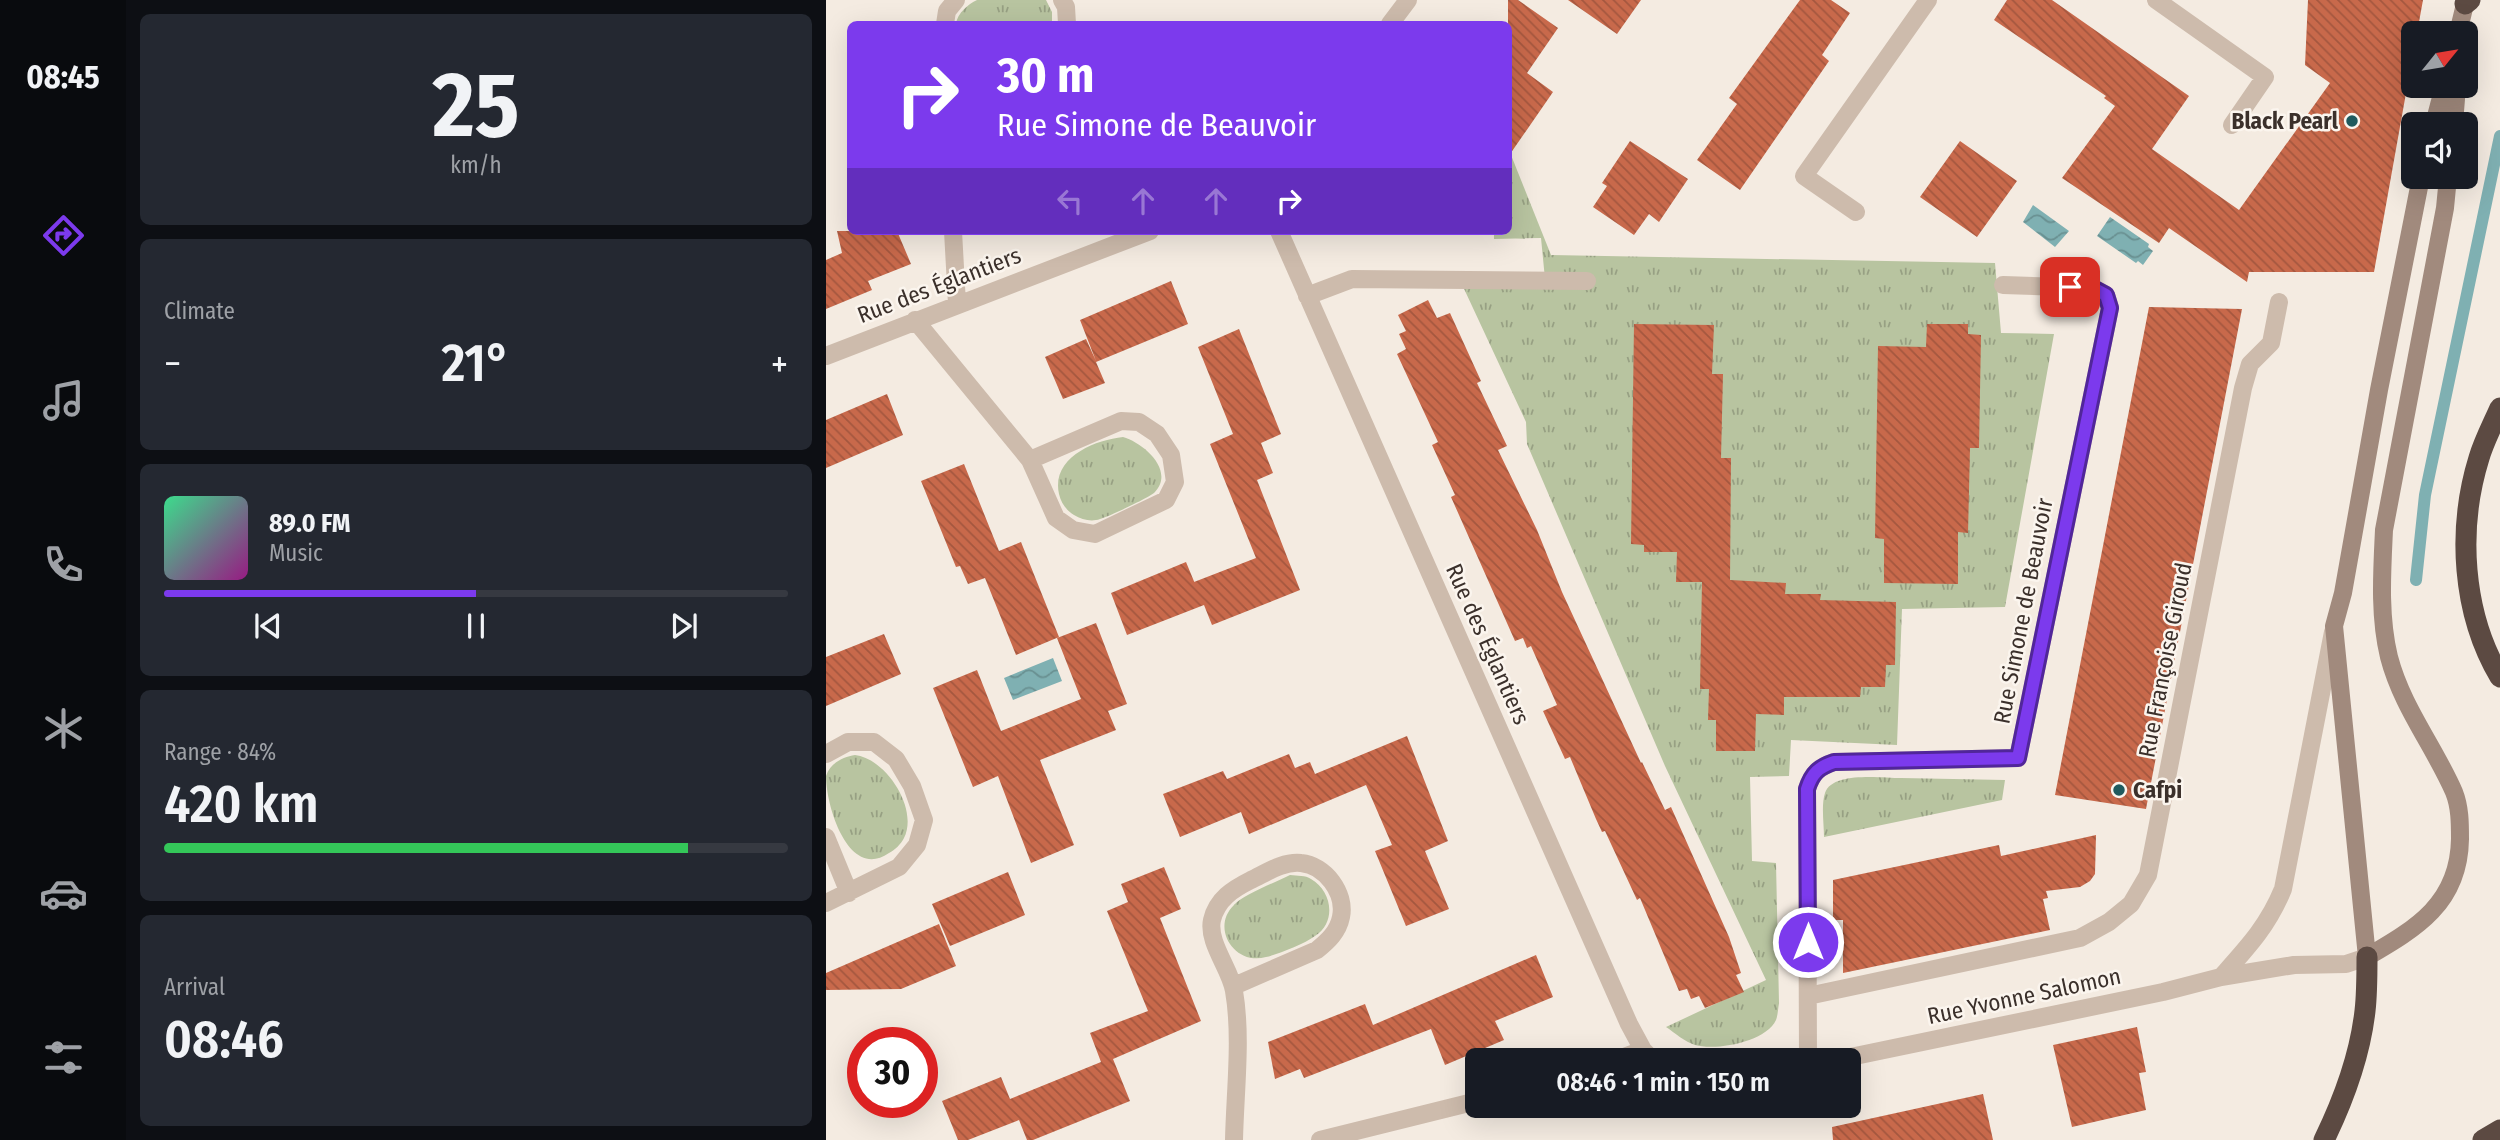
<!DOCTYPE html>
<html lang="en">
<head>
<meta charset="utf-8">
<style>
	:root { --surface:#171b24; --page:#242831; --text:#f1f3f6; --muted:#9ea1a6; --line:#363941; --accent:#7c3aed }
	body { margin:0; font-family:"Fira Sans Condensed",sans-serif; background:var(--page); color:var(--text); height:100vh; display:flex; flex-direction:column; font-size:26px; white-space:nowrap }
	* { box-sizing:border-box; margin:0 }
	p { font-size:23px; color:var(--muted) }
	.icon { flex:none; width:38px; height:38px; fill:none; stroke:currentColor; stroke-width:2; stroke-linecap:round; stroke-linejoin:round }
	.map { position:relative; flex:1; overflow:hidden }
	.drawer { display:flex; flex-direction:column; gap:14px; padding:14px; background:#0d0f14; width:700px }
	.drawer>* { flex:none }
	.guide { position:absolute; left:21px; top:21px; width:665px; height:214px; border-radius:10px; box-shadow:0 7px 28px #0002; background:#7c3aed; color:#fff; overflow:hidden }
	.needle { width:46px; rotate:60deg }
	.fabs { position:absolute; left:1575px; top:21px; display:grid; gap:14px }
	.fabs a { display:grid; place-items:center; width:77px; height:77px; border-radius:10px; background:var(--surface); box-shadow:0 7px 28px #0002; font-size:35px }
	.speed { position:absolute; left:21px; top:1027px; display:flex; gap:14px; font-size:35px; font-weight:700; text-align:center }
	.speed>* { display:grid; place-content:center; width:91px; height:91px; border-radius:50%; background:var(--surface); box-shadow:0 7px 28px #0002; line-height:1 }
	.speed .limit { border:10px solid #d22; background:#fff; color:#111 }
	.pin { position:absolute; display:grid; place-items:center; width:60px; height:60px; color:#fff; margin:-30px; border-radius:14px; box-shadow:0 4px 10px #0006 }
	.me { position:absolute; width:77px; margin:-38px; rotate:0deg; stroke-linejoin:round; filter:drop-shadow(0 0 5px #0008) }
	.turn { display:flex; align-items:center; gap:24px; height:147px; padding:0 35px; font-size:32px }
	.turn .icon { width:91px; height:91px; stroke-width:2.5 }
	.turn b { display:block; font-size:49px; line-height:60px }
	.lanes { display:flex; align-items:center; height:66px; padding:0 35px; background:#0003; justify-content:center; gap:35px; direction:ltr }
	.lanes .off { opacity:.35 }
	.big { font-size:52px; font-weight:600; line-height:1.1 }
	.drawer .tile { flex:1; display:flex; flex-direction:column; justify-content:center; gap:10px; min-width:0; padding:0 24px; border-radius:10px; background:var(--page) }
	.drawer .dial { align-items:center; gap:0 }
	.dial b { font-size:91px; line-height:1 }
	.song { display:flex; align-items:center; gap:21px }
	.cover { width:84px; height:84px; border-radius:10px; background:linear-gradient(135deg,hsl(150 70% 55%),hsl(310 70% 35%)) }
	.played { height:7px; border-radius:4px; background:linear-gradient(90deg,var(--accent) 50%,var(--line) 50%) }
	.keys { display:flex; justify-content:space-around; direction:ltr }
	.heat { display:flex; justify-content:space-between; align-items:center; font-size:38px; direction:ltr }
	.charge { height:10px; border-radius:5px; background:linear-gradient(90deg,#34c759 84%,var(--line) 0) }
	.trip { position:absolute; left:639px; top:1048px; width:396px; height:70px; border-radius:10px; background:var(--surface); box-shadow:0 7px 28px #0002; font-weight:600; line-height:70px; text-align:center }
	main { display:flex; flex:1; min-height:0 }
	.menu { display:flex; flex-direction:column; width:126px; justify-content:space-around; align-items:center; background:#090b0e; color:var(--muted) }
	.menu .icon { width:49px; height:49px }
	.menu .active { color:var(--accent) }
	.menu b { font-size:32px; color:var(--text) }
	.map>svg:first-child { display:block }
	.grass { fill:url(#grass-tufts) }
	.water { fill:url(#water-waves) }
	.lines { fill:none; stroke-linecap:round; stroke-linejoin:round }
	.stream { stroke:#7fb0b2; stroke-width:12 }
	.building { fill:url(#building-back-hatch) }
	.street { stroke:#cdbbac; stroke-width:18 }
	.secondary { stroke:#a18a7d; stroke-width:18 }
	.highway { stroke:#5c4a42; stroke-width:21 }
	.route-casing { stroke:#51269a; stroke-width:18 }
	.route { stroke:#7c3aed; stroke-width:12 }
	.poi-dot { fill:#1f5a5e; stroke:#fbf5ee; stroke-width:2.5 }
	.labels { text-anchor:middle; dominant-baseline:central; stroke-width:5; stroke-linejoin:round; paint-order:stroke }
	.poi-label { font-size:23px; font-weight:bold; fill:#3b302b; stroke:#fbf5ee; text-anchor:end }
	.street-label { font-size:23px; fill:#3b302b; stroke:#fbf5ee }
</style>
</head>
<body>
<main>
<nav class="menu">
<b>08:45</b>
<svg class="icon active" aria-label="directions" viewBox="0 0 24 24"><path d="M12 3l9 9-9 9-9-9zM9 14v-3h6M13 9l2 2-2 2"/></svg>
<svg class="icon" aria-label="music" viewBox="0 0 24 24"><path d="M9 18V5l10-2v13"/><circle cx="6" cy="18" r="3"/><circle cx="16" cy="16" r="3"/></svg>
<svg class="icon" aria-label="phone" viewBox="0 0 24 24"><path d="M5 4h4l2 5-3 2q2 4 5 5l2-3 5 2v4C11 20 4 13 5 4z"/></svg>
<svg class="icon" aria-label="climate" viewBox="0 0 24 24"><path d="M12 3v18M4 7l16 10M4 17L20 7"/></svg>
<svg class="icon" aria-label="car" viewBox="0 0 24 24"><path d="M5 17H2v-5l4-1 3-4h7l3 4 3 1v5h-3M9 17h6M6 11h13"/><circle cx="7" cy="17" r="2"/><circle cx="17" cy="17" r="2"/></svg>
<svg class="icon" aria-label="filters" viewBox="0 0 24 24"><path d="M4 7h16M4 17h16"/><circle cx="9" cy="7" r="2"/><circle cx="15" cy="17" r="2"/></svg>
</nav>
<section class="drawer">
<div class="tile dial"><b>25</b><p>km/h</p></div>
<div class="tile"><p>Climate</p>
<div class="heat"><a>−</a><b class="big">21°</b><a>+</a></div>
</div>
<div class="tile">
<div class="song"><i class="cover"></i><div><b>89.0 FM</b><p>Music</p></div></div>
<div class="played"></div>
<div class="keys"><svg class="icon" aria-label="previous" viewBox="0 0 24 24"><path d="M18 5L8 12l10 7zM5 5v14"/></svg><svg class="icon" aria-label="pause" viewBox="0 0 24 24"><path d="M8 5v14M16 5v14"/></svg><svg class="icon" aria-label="next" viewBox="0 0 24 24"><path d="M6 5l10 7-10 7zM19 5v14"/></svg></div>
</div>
<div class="tile"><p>Range · 84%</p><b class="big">420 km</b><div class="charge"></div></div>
<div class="tile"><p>Arrival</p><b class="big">08:46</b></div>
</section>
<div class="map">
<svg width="1674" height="1140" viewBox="0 0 1674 1140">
	<defs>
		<pattern id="grass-tufts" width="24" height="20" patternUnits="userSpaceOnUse" patternTransform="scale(1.75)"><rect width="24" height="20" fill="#b8c4a0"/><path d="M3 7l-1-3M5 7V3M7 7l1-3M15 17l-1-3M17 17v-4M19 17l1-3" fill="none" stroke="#97a083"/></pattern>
		<pattern id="water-waves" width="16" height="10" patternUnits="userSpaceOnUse" patternTransform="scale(1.75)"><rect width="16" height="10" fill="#7fb0b2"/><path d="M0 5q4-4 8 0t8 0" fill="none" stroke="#699091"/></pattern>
		<pattern id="building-back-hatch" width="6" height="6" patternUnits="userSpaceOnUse" patternTransform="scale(1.75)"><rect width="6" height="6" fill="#c8694b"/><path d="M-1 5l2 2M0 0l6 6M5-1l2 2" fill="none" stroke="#a4573f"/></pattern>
	</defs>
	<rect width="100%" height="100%" fill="#f4ebe1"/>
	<path class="grass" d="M151 0H220L226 12V24H130C131 14 142 4 151 0Z
		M683 150 725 255 1169 263 1175 333 1228 334 1179 607 1076 609 1071 745 965 740 963 776 924 777 926 861 950 863 953 1003C952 1008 952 1015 950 1020 940 1042 890 1051 869 1045 859 1042 849 1033 840 1027L940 980 839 766 701 444 700 422 633 278 719 279 715 238 668 239V231H682Z
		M297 437C318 443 350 471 328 493 322 498 282 517 274 519 266 522 256 520 248 515 240 510 235 503 233 494 225 458 268 440 297 437Z
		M29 755C59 758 93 808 78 838 75 844 69 850 63 853 23 881 0 807 0 776 4 763 17 757 29 755Z
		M1075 778 1179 780 1176 800 998 837C998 824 995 805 999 793 1006 771 1056 778 1075 778Z
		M464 875C472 876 479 875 485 879 506 891 511 922 489 936 478 944 453 954 440 957 409 966 384 928 408 905 417 895 450 882 464 875Z"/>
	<path class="water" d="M1207 205 1243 231 1229 247 1197 222Z
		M1284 217 1323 244 1322 247 1327 251 1317 265 1312 261 1310 263 1271 236Z
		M227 658 236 681 187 700 178 678Z"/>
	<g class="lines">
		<path class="stream" d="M1590 580 1599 495 1674 136"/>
	</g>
	<path class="building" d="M682 0H692L732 28 701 73 727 92 682 157Z
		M742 0H815L791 34Z
		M974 0H1005L1024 13 996 55 1003 61 914 190 871 160 911 104 903 98Z
		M1181 0H1226L1363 96 1326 149 1413 210 1504 83 1479 65 1482 0H1597L1591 33H1587V54L1548 272H1423L1421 282 1343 228 1333 243 1236 178 1289 106 1278 98 1280 96 1168 20Z
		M804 141 862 179 833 222 823 214 808 235 767 207 781 186 776 183Z
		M1134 141 1191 181 1151 237 1094 197Z
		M11 231H71L85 264 42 281 46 290 0 309V260L16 253Z
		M345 281 362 324 270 362 279 383 237 399 219 357 260 339 270 361 254 320Z
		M602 300 611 318 624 313 655 381 651 383 681 446 672 450 711 530 736 592 815 763 816 762 839 810 845 807 903 937 915 973 910 975 918 992 879 1008 873 996 865 999 861 989 853 991 814 898 811 900 779 831 776 832 770 819 744 757 739 759 717 711 731 705 705 646 701 648 697 638 689 641 625 497 629 495 606 445 612 442 571 354 580 349 573 334 580 331 572 315Z
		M1323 307 1416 309 1320 809 1229 795Z
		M808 324 888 325 886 374H897L895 458H905L904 580 960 583 959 594H995L994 600 1070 602 1069 665H1060L1059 687H1035L1034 697H958V715L930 714 929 751H890V720H882L883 689H874L876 582H850L851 552H818V545L805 544Z
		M1101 324H1142V334L1155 335 1153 448H1144L1142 533 1132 532V584L1058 583V539L1049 538 1052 346 1100 347Z
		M413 329 455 434 435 443 447 473 431 480 474 590 386 625 378 605 301 635 285 593 360 562 372 591 368 582 430 558 384 444 407 434 372 347Z
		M61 394 77 435 0 468V420Z
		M138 464 173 551 195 542 233 637 190 655 159 578 142 584 134 566 130 567 95 481Z
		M270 623 301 704 282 711 290 730 214 760 248 845 205 863 172 776 147 787 107 688 151 670 175 731 255 699 231 638Z
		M58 634 75 674 0 706V657Z
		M581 736 622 841 599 851 623 909 580 926 549 851 566 845 540 785 423 834 415 812 354 837 337 794 397 771 401 779 463 754 469 768 484 762 489 774Z
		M1270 835 1269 874 1264 881 1254 887 1220 891 1222 898 1217 899 1224 930 1017 973V920H1007V880L1173 845 1175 856Z
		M338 867 355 909 334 918 375 1021 287 1059 304 1101 207 1140H201L193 1120 142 1140H132L116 1101 175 1077 184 1099 275 1062 264 1033 322 1011 281 911 302 902 295 884Z
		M182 872 199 915 124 946 106 904Z
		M113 924 130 966 75 989 0 990V973Z
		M710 955 727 997 669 1021 678 1040 619 1065 605 1029 478 1078 474 1069 449 1079 442 1042 539 1004 547 1025Z
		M1311 1027 1320 1072 1313 1073 1320 1110 1246 1127 1227 1045Z
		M1157 1094 1167 1140H1007L1006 1127Z"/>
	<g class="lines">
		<path class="street" d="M236 0 240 7 241 24
			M1330 0 1439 77 1406 125
			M119 24 121 11 130 0
			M564 24 582 0
			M1030 212 978 176 1102 0
			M127 231 131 304
			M453 231 803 1024 817 1050 827 1060
			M481 296 526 279 761 281
			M89 320 204 460 230 518 247 530 269 534 340 500 349 482 345 455 331 434 313 422 295 421 204 460
			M0 356 324 231
			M0 754 22 742H48L70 759 86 786 98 820 91 845 73 867 0 903
			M0 837 23 893
			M1395 977C1421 948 1442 926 1457 889L1507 632
			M408 986 491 950C502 941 512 932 515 917 520 893 499 865 475 863 457 861 440 873 425 880 407 889 391 899 386 920 381 942 405 970 408 991 416 1037 409 1092 408 1140
			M982 996 1254 938 1283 922 1305 904 1322 875 1417 388 1424 364 1445 343 1453 302
			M790 1060 817 1050
			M982 1060 981 789C986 773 993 767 1008 762L1192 758 1284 308 1280 295 1267 288 1177 285
			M1010 1060 1337 992 1395 977 1468 965 1520 964 1541 957
			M494 1140 651 1101"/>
		<path class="secondary" d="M1632 33 1640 0
			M1608 124 1618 86
			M1628 124 1631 86
			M1595 177 1553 390 1517 593 1508 626 1541 957C1591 928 1633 903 1634 839 1634 823 1634 807 1628 792 1608 746 1576 707 1563 657 1553 616 1556 572 1558 530L1619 208 1622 177"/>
		<path class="highway" d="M1639 4 1644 0
			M1674 408C1667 424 1658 441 1653 458 1631 529 1636 613 1674 677
			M1498 1140C1517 1101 1534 1055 1539 1011 1541 994 1541 975 1541 957
			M1657 1140 1674 1130"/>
	</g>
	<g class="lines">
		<g class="route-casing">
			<path id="route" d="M982 942 981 789C986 773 993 767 1008 762L1192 758 1284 308 1280 295 1267 288 1244 287"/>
		</g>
		<use href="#route" class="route"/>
	</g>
	<g class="poi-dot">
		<circle cx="1526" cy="121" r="7"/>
		<circle cx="1293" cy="790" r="7"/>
	</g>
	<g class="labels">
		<g class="poi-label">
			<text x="1512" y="121">Black Pearl</text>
			<text x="1307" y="790" text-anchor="start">Cafpi</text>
		</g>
		<g class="street-label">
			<text transform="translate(113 285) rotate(-21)">Rue des Églantiers</text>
			<text transform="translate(1197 611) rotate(-79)">Rue Simone de Beauvoir</text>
			<text transform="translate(662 644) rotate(66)">Rue des Églantiers</text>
			<text transform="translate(1339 660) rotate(-79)">Rue Françoise Giroud</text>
			<text transform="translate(1198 996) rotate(-12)">Rue Yvonne Salomon</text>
		</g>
	</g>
</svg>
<div class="fabs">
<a><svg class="needle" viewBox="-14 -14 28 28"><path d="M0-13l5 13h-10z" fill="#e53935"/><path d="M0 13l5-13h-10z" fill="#9ea1a6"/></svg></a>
<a><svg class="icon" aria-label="sound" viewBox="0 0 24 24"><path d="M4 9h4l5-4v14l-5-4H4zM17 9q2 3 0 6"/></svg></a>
</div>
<div class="speed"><div class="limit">30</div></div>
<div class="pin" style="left:1244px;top:287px;background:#d93025"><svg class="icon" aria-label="arrive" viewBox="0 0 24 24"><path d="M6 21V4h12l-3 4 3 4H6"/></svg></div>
<svg class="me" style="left:982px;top:942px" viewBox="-20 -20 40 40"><circle r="17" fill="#7c3aed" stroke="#fff" stroke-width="3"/><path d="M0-11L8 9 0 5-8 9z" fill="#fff"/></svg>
<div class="trip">08:46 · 1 min · 150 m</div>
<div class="guide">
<div class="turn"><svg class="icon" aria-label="right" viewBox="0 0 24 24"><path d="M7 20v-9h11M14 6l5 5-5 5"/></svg><div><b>30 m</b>Rue Simone de Beauvoir</div></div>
<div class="lanes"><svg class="icon off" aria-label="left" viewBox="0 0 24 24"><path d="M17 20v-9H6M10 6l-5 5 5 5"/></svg><svg class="icon off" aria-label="ahead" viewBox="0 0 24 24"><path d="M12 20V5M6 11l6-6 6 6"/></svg><svg class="icon off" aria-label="ahead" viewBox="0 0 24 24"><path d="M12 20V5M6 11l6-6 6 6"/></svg><svg class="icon" aria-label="right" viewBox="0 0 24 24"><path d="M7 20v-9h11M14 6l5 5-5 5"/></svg></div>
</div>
</div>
</main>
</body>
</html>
